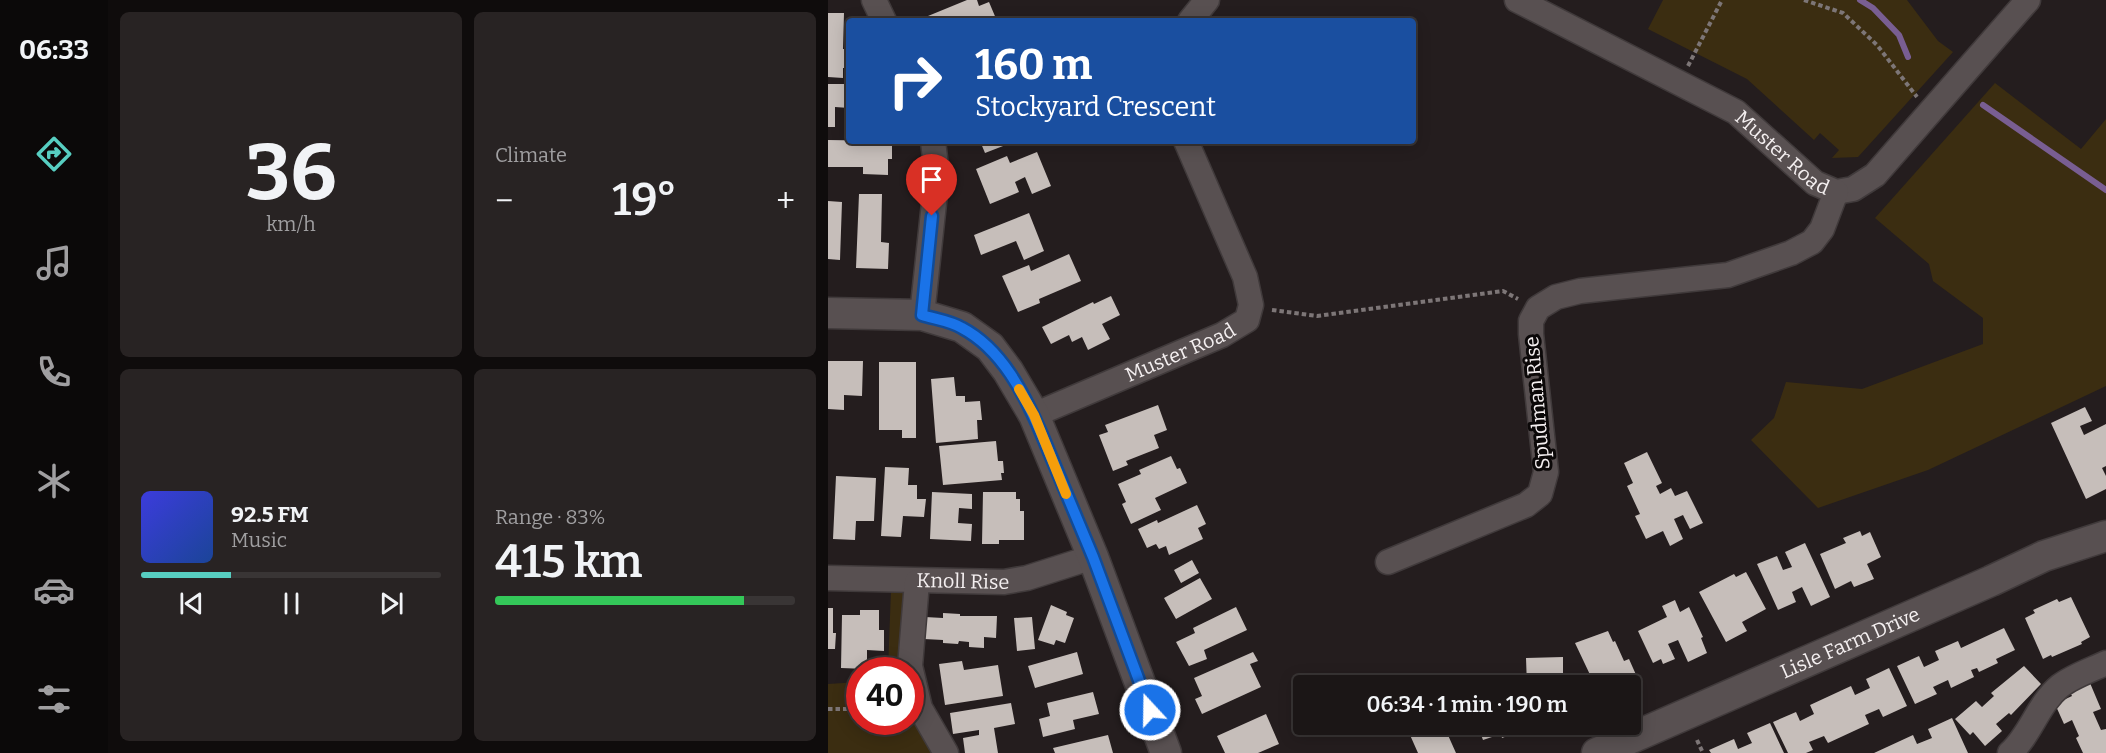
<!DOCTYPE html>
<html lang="en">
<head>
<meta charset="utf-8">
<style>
	:root { --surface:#1b1616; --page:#282323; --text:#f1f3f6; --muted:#a09fa1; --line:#393535; --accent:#57cec1 }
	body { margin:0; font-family:Bitter,serif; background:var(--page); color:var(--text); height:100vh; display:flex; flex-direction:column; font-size:22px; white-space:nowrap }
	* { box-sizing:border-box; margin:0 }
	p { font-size:20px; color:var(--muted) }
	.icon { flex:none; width:33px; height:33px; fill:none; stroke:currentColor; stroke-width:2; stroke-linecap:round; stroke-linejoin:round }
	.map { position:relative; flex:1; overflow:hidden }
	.details { display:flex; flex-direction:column; gap:12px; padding:12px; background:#0f0c0c; width:720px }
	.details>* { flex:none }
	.top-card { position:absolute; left:18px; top:18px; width:570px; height:126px; border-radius:6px; box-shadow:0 3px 15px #0003,0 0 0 2px var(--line); background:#1a4fa0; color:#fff; overflow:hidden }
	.speed { position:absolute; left:18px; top:657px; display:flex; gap:12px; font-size:30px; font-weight:700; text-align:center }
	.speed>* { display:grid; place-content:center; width:78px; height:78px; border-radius:50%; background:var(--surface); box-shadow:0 3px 15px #0003,0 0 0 2px var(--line); line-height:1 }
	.speed .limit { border:9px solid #d22; background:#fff; color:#111 }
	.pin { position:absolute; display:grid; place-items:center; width:51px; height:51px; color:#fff; margin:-62px -26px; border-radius:50% 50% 50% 0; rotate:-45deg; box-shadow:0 0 6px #0007 }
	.pin .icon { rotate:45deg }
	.me { position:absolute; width:66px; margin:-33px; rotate:339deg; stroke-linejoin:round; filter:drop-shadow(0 0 4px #0008) }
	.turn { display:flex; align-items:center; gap:21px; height:126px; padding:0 30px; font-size:27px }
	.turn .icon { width:78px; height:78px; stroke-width:2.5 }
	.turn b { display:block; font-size:42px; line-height:51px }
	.big { font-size:45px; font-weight:600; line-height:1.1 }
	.details .widget { flex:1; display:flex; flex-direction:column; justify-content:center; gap:9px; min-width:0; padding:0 21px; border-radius:9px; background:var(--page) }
	.details .dial { align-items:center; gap:0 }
	.dial b { font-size:78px; line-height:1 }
	.song { display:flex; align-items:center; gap:18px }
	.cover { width:72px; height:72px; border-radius:9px; background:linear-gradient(135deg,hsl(240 70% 55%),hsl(220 70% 35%)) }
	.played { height:6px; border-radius:3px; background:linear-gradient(90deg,var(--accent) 30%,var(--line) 30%) }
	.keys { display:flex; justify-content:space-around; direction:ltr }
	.heat { display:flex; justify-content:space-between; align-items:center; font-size:33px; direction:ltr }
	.charge { height:9px; border-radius:4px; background:linear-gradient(90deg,#34c759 83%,var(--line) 0) }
	.details .tiles { flex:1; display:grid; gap:12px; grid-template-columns:repeat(2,1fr) }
	.trip { position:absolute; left:465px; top:675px; width:348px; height:60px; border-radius:6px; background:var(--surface); box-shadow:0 3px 15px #0003,0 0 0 2px var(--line); font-weight:600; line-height:60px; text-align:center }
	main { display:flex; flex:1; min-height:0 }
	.menu { display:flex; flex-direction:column; width:108px; justify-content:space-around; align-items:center; background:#0b0909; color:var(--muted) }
	.menu .icon { width:42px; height:42px }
	.menu .current { color:var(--accent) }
	.menu b { font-size:27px; color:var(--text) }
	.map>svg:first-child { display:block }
	.green { fill:#3b2d11 }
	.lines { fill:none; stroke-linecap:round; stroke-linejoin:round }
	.stream { stroke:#795e92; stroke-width:6 }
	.building { fill:#c6beba }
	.minor-casing { stroke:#403a3b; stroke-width:27 }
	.tertiary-casing { stroke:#403a3b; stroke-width:33 }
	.path { stroke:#7d7677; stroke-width:4; stroke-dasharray:4.5 3; stroke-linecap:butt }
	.minor { stroke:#585051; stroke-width:24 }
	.tertiary { stroke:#585051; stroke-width:30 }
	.route-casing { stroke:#114b97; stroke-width:15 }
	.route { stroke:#1a73e8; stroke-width:10 }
	.slow { stroke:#f59e0b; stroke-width:10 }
	.labels { text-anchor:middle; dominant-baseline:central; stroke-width:6; stroke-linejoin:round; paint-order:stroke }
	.street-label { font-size:20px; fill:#f4eff0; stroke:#0b0808 }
</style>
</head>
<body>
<main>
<nav class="menu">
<b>06:33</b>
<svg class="icon current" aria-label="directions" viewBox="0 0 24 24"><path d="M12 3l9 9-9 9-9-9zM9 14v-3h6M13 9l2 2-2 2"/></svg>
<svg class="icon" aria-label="music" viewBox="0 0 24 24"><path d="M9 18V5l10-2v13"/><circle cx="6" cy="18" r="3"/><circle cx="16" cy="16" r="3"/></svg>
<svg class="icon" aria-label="phone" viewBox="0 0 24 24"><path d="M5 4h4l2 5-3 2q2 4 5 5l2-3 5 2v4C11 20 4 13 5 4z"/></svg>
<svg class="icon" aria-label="climate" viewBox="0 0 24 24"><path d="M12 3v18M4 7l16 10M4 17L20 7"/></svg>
<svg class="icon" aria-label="car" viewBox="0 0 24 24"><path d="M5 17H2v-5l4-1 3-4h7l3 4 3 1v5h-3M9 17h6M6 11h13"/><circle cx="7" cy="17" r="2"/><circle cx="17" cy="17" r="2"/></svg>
<svg class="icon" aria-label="filters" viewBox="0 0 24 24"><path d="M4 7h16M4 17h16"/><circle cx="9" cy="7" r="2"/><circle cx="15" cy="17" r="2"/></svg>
</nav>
<section class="details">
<div class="tiles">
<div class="widget dial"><b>36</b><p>km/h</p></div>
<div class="widget"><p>Climate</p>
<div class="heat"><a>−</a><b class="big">19°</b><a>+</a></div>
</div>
<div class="widget">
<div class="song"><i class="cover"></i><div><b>92.5 FM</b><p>Music</p></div></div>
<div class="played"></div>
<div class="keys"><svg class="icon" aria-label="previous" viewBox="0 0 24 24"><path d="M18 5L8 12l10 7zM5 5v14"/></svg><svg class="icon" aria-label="pause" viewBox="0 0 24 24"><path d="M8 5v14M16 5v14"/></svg><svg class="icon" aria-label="next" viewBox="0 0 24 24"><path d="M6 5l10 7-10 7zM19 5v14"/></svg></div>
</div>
<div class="widget"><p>Range · 83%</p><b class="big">415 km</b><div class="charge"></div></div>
</div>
</section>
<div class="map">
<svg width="1278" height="753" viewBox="0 0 1278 753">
	<rect width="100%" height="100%" fill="#241d1e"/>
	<path class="green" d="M835 0H1079L1110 41 1125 52 1030 157 1004 158 1011 150 992 133 986 140 919 79 820 29Z
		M1167 83 1253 149 1278 119V386L1100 470 990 508 923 440 946 418 958 382 1034 389 1155 344V318L1105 281 1101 264 1047 218Z
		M63 590 77 592 76 670H60Z
		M31 682 32 722H82L83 704 109 753H0V684Z"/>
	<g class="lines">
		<path class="stream" d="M1032 0 1045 8 1071 35 1080 57
			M1155 105 1278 190"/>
	</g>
	<path class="building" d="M139 0H149L151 6 161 2 169 21H103L100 16Z
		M0 13H16L15 49H21V68H15V78L0 77Z
		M0 84H21V108L7 107V127H0Z
		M0 140 64 141V159H60V175L35 174V167H0Z
		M152 141H188L157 153Z
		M209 152 223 186 204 194 197 177 187 182 191 192 162 204 148 169 179 156 182 163Z
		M31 194H54L53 242 61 243 60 269 28 268Z
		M0 201 14 202 12 260 0 259Z
		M201 213 216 251 196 260 188 241 153 255 146 235Z
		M241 254 253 281 211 299 212 303 190 312 174 276 201 265 203 271Z
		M283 296 292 315 274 324 282 339 260 350 254 337 244 342 241 335 223 344 214 327 265 302 266 304Z
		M0 361H35L34 396 16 395V410L0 409Z
		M51 362H88V438H74V430H51Z
		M126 377 128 396H137V402L152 401 154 420H149L150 439 108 443 103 379Z
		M330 405 339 430 326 435 331 448 298 461 300 465 285 471 271 435 280 432 277 425Z
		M1257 407 1264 421 1252 426 1256 435 1278 424V466L1274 468 1278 476V489L1258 499 1223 423Z
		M168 441 170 461H175L176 473H173L174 480 115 485 111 446Z
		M819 452 834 483 828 486 832 494 843 488 847 496 859 491 875 523 862 529 855 515 846 519 855 539 842 546 835 531 818 539 807 516 812 514 799 486 805 483 796 463Z
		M343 456 349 469 352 468 359 483 327 498 333 510 303 524 294 504 298 502 290 484 313 474 311 470Z
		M57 467 81 468 80 485H89V499H98L96 517 75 516 73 537 53 536Z
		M8 476 48 478 46 521H28L27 540 5 539Z
		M104 492 144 494V509L131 508 130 523 144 524 143 541 102 539Z
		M155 492H188V499H192V511H196V540H171V544H154Z
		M369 505 378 524 370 528 375 539 341 555 338 546 331 549 328 544 319 548 310 529 329 520 330 523Z
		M1032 531 1034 536 1042 532 1053 557 1039 564 1046 579 1026 587 1023 581 1007 589 992 554 1018 543 1015 538Z
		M977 543 1002 597 983 606 974 587 964 592 968 602 950 610 929 564 949 556 955 570 964 567 957 552Z
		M364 560 371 573 353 583 346 570Z
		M918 572 938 609 914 622 919 631 898 642 871 592 906 574 908 577Z
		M372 578 384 599 348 619 336 598Z
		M1243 597 1262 637 1253 642 1254 644 1224 657 1223 655 1215 659 1197 618 1207 613 1205 610 1229 599 1231 602Z
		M847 600 852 612 861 607 875 637 873 638 879 653 860 662 850 640 840 644 847 659 835 664 833 659 825 663 810 631 839 617 834 606Z
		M223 605 239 612 238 615 246 618 237 643 228 640 226 645 210 640Z
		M408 607 419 630 376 650 379 659 361 666 348 642 367 633 365 628Z
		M0 608H5V633H8L7 649H0Z
		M32 610H51V630H56V651L39 650V669L13 668 14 615H32Z
		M115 613 132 614V616H169L168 638 156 637V648L141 647V642L131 641 130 644 115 643V640L96 639 97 617 115 618Z
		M204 617 207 649 189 651 186 618Z
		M1176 628 1187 650 1168 659 1170 663 1151 672 1149 668 1143 670 1146 677 1123 688 1120 680 1105 687 1109 694 1087 704 1069 666 1091 656 1096 667 1111 660 1107 651 1130 641 1133 648Z
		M780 631 785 642 787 641 796 661 801 659 809 677 794 684V686H769L767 681H765L747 643Z
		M249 652 255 674 207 688 200 666Z
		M425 652 430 661 422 664 433 687 374 714 367 699 374 696 366 678Z
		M735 657V680L745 679V686H699L698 658Z
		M134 661 136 670 170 665 175 696 117 705 111 664Z
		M1196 666 1213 684 1183 715 1181 713 1168 724 1174 731 1157 746 1145 732 1142 735 1127 719 1148 701 1154 707 1166 696 1163 693Z
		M1061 668 1079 706 1055 717 1051 709 1037 715 1041 724 1000 743 996 736 981 742 985 750 978 753H960L945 722 968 712 972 721 986 714 982 705 1023 686 1027 695 1042 688 1038 679Z
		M1262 683 1273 709 1265 712 1273 730 1278 729V753H1255L1248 738 1251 736 1244 720 1236 724 1227 704 1244 696 1242 692Z
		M265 692 271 714 245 720 247 729 215 737 211 719 222 716 219 703Z
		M183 703 187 724 166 728 170 753H137L135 738 151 735V730L125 734 122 713Z
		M438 714 451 744 430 753H397L389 736Z
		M1124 718 1140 753H1046L1085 735 1089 744 1104 738 1100 729Z
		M942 723 956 753H883L881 750 906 739 910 749 924 743 919 733Z
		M606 724H615L628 753H590L582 735Z
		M649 724H687L690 732 674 738 673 734 655 740Z
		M280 735 285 753H227L225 748Z"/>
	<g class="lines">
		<g class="minor-casing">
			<g id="minor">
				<path d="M46 0 56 21"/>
				<path id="s1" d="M689 0 908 112 987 183 1008 192 1025 189 1047 175 1200 0"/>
				<path d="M362 21 379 0"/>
				<path d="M94 315 109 175 105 141"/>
				<path id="s2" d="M206 415 394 335 419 320 423 305 417 277 358 141"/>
				<path d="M560 562 698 505 712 494 718 472 703 334V321L710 308 728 297 752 291 900 275 963 253 984 242 994 229 1008 192"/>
				<path id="s3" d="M0 578 176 582 199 578 265 557"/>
				<path d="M89 582 82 666 92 708 118 753"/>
				<path d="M1182 753C1203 734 1210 704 1232 686 1245 676 1263 670 1278 663"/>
			</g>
		</g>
		<g class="tertiary-casing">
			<g id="tertiary">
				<path d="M0 313 94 315 134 327 162 347 180 371 206 415 265 557 338 753"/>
				<path id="s4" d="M769 753 1163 581 1216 556 1278 536"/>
			</g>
		</g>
		<path class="path" d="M976 0 1015 13 1049 45 1089 97
			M860 66 894 0
			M444 310 489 316 675 291 690 299
			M0 709H32
			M869 740 875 753"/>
		<use href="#minor" class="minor"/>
		<use href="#tertiary" class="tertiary"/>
	</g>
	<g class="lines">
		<g class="route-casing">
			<path id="route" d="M104 216 94 315C107 319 123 321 134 328 174 349 197 395 214 435L265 557 322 710"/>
		</g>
		<use href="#route" class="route"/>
		<path class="slow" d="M191 389 206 415 238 494"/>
	</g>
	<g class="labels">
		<g class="street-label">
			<text stroke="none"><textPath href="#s1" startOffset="308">Muster Road</textPath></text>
			<text stroke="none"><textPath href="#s2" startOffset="159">Muster Road</textPath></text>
			<text transform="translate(709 403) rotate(-95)">Spudman Rise</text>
			<text stroke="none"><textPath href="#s3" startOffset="135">Knoll Rise</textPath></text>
			<text stroke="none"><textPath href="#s4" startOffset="276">Lisle Farm Drive</textPath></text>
		</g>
	</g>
</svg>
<div class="speed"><div class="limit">40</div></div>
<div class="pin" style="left:104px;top:216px;background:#d93025"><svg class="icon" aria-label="arrive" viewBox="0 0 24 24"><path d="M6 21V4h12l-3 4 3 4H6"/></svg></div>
<svg class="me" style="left:322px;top:710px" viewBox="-20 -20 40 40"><circle r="17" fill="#1a73e8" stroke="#fff" stroke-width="3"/><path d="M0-11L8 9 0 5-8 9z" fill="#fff"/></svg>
<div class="trip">06:34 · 1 min · 190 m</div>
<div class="top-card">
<div class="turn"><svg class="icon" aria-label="right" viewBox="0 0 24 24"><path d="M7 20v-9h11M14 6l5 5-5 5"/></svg><div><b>160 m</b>Stockyard Crescent</div></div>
</div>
</div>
</main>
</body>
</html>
